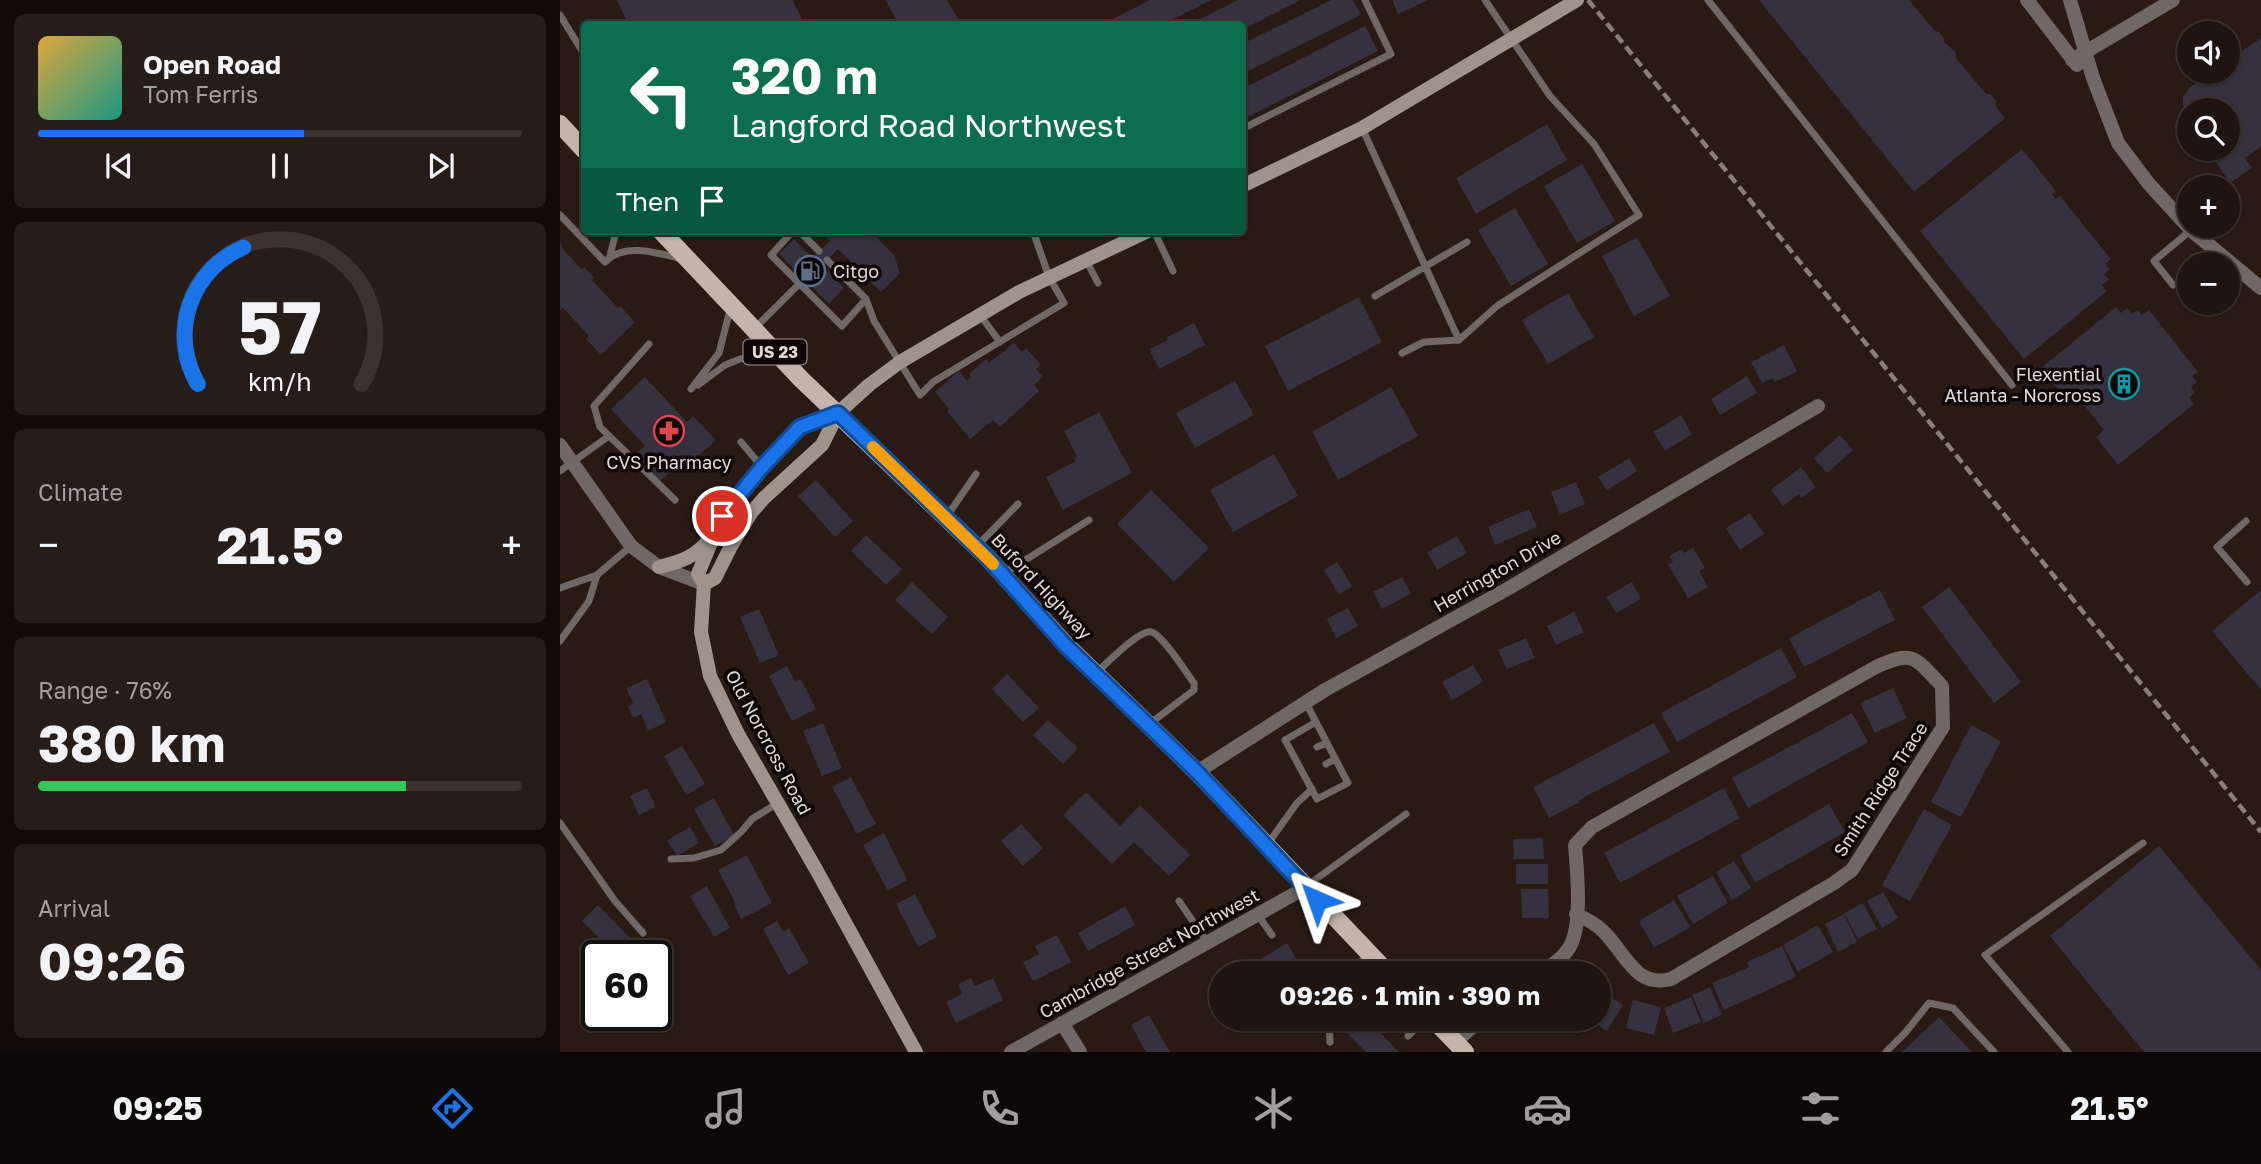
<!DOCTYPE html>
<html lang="en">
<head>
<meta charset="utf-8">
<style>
	:root { --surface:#1f140f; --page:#271d18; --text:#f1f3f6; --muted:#a19e9e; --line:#3c332f; --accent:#1a73e8 }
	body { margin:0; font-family:"Golos Text",sans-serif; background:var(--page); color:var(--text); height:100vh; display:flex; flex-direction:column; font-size:26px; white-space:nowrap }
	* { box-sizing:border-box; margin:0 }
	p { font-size:23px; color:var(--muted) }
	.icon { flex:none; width:38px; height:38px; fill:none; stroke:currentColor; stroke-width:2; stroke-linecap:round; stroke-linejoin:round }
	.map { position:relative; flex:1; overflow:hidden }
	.panel { display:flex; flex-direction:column; gap:14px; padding:14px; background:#110b08; width:560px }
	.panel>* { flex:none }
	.hud { position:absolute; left:21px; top:21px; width:665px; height:214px; border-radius:7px; box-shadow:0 2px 5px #0004,0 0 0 2px var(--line); background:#0b6e4f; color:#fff; overflow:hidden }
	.controls { position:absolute; left:1617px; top:21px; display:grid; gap:14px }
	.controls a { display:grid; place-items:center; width:63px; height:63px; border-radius:50%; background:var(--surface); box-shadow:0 2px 5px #0004,0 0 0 2px var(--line); font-size:35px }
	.speed { position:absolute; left:21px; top:940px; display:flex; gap:14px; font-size:35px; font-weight:700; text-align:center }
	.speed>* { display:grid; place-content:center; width:91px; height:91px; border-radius:50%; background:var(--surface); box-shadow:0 2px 5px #0004,0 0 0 2px var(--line); line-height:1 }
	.speed .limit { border:4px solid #111; border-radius:10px; background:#fff; color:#111 }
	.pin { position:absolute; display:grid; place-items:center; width:60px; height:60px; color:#fff; margin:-30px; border:4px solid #fff; border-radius:50%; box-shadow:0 2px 7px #0007 }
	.me { position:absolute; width:77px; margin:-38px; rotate:317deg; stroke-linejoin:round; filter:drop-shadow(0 0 5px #0008) }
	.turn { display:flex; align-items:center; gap:24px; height:147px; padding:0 35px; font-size:32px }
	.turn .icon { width:91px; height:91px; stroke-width:2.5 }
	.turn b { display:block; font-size:49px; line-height:60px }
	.then { display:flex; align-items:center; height:66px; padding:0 35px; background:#0003; gap:14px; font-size:26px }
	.big { font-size:52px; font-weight:700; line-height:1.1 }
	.panel .widget { flex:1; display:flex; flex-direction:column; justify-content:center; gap:10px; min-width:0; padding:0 24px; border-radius:10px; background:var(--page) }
	.panel .dial { align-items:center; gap:0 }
	.dial svg { height:182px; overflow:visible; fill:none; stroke:var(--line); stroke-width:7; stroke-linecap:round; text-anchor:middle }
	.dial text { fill:var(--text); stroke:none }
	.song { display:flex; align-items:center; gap:21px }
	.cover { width:84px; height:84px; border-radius:10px; background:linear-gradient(135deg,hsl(40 70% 55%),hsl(170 70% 35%)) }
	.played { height:7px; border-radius:4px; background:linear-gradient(90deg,var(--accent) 55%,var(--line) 55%) }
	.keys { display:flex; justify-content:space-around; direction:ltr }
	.heat { display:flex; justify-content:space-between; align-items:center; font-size:38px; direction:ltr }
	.charge { height:10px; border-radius:5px; background:linear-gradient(90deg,#34c759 76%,var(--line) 0) }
	.trip { position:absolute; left:649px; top:961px; width:402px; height:70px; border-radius:35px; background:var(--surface); box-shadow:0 2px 5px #0004,0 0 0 2px var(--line); font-weight:700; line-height:70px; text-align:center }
	.tabs { display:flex; height:112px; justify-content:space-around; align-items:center; background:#0c0806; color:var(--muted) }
	.tabs .icon { width:49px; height:49px }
	.tabs .selected { color:var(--accent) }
	.tabs b { font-size:32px; color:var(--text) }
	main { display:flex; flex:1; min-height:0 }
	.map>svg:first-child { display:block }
	.building { fill:#35313f }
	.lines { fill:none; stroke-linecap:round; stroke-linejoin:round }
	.lane { stroke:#706864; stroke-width:7 }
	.street { stroke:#706864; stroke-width:14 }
	.secondary { stroke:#9f938c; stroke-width:14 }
	.primary { stroke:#c4b4ab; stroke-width:18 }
	.rail { stroke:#8b7e79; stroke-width:4.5; stroke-dasharray:10 5; stroke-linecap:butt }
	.route-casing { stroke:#114b97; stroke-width:18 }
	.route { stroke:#1a73e8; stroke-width:12 }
	.slow { stroke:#f59e0b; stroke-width:12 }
	.labels { text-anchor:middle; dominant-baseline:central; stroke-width:7; stroke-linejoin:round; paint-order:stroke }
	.shield { fill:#0d0705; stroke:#a39a96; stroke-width:2 }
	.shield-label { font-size:16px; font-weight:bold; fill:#e3d9d4 }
	.poi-label { font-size:18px; fill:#e3d9d4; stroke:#0d0705; text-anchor:start }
	.street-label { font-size:18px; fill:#e3d9d4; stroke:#0d0705 }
</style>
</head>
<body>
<main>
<section class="panel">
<div class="widget">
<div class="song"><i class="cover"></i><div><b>Open Road</b><p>Tom Ferris</p></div></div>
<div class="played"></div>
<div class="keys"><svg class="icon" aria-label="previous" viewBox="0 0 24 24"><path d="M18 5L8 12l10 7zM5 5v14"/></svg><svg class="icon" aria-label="pause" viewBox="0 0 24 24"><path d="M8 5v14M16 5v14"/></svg><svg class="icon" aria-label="next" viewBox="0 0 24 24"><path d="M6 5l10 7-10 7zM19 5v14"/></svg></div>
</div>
<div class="widget dial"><svg viewBox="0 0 100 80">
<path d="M14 69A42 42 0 1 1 86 69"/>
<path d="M14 69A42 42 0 0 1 34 9" stroke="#1a73e8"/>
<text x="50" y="56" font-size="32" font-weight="700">57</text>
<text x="50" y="72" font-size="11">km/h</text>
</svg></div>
<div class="widget"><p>Climate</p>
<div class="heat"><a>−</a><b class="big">21.5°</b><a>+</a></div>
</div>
<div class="widget"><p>Range · 76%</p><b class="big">380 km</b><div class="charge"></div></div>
<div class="widget"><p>Arrival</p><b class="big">09:26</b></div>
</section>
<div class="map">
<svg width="1701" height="1052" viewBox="0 0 1701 1052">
	<rect width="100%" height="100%" fill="#291a14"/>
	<path class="building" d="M56 0H232L245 24H69Z
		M325 0H387L398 19 389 24H339Z
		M590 0H651L603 24H548L547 22Z
		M678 0H741L682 30V24H630Z
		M771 0H793L801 15 682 74V44Z
		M832 0H868L838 14Z
		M1199 0H1349L1375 31 1379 32 1384 38V42L1396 53V58L1426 94 1431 95 1436 101 1435 106 1445 118 1354 192Z
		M805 26 818 51 682 120V89Z
		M1701 38V147L1685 158 1692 168 1670 183 1647 149H1668V110H1629V123L1623 105V97L1628 89 1652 72H1668V61Z
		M987 124 1007 160 916 214 896 178Z
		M1462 149 1496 191 1492 194 1496 199 1500 196 1551 259 1545 264 1550 269 1544 274 1549 280 1542 285 1547 291 1464 359 1360 231Z
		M1022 164 1055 221 1017 243 984 186Z
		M955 208 988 264 951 286 918 230Z
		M260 231H310L334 255 340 273 321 292 278 249 262 265 284 288 269 304 219 254 234 239 252 258 270 241Z
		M1077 237 1110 296 1074 316 1042 256Z
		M0 242 4 250 22 270 24 267 34 278 32 280 58 308 60 306 75 322 41 355 26 339 29 336 3 308 0 310Z
		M1008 293 1034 337 988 364 962 320Z
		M799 297 822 342 728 391 705 346Z
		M1556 307 1561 313 1567 308 1572 314 1578 310 1582 315 1589 310 1638 372 1632 376 1637 382 1631 387 1635 392 1629 398 1634 404 1558 465 1536 437 1544 430 1512 390 1504 396 1481 368Z
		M634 323 645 345 599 369 589 349 608 340 607 337Z
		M454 343 462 352 466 348 481 365 476 369 483 377 474 385 479 391 440 427 433 420 410 439 387 411 389 409 375 392 399 371 407 381 411 377 409 374 426 359 429 363Z
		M1224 345 1237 371 1215 382 1213 378 1202 383 1191 362Z
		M1187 376 1197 393 1160 415 1151 399Z
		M85 377 127 422 133 416 156 440 130 464 124 459 98 483 73 456 85 446 51 409Z
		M675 381 694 415 635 448 616 413Z
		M831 387 858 436 778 480 752 432Z
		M539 412 572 473 503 510 486 477 516 461 514 458 517 457 504 431Z
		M1121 415 1132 434 1105 451 1093 432Z
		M1280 435 1293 450 1267 473 1254 458Z
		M714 454 738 496 673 532 650 490Z
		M1069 458 1077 471 1047 490 1038 477Z
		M1241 467 1256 487 1241 498 1239 494 1223 506 1211 490Z
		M256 480 293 521 275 537 238 496Z
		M1016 482 1025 504 1000 515 991 492Z
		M591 490 649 548 614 582 557 524Z
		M969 509 977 527 935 545 928 527Z
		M1190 513 1204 534 1180 550 1166 528Z
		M306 535 342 569 326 585 291 551Z
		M897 536 907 553 877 570 867 552Z
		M1133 548 1145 568 1139 571 1148 587 1128 598 1108 564 1113 562 1109 556 1122 549 1124 553Z
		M777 562 792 586 779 595 764 570Z
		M842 577 851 594 822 609 813 592Z
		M352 582 388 617 372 634 335 600Z
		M1072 582 1081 599 1056 613 1046 597Z
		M1389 587 1461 682 1434 703 1362 607Z
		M1320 590 1335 620 1244 667 1229 638Z
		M1701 590V690L1652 631Z
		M788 608 798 626 776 638 767 619Z
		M199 609 219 655 200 663 180 617Z
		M1014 612 1024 632 996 645 987 626Z
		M966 638 975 658 947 669 938 650Z
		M1221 648 1237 677 1117 742 1101 713Z
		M913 665 923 682 892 700 882 682Z
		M227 666 235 681 241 679 256 709 232 721 209 676Z
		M447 674 479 708 463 722 432 689Z
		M87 679 106 722 88 731 81 714 73 718 68 706 73 703 66 688Z
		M1333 688 1347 718 1315 733 1300 703Z
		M1292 713 1308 742 1188 808 1172 778Z
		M488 720 518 748 503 764 473 735Z
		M263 723 282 768 262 776 243 731Z
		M1094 723 1110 752 1019 800 1020 802 989 818 973 787Z
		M1411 725 1441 741 1401 817 1371 802Z
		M122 746 145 784 126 795 104 756Z
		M291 777 316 824 297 834 272 787Z
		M87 788 96 807 79 815 70 796Z
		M1164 788 1180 818 1060 883 1044 853Z
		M526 792 560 826 580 805 630 855 609 876 574 842 552 864 503 815Z
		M154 798 174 835 155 846 134 809Z
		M1269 804 1285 832 1195 883 1180 855Z
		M1364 809 1392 825 1350 901 1322 885Z
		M461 824 483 848 463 866 441 841Z
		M130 827 139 843 117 856 107 840Z
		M324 833 347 880 328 891 303 845Z
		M983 838 984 859H954L953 839Z
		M1599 846 1701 970V1052H1584L1490 936Z
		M187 855 212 903 181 919 174 905 176 904 158 870Z
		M1174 861 1191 888 1172 900 1156 872Z
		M956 864H988V884H956Z
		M1153 876 1168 903 1133 924 1117 896Z
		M147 886 170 928 154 937 130 896Z
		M961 889H988L989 918H962Z
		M1323 892 1338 918 1322 928 1307 901Z
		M355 894 377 937 358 947 336 904Z
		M1114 900 1130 927 1094 948 1079 921Z
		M1303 903 1317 929 1298 939 1284 913Z
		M38 905 70 938 54 953 22 921Z
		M565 906 575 925 528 951 518 933Z
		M1284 914 1297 942 1278 952 1265 924Z
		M217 921 223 932 229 928 249 963 228 975 203 929Z
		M1258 925 1273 952 1238 972 1223 945Z
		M497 935 511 962 473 981 463 962 479 954 475 946Z
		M727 943 738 962 720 973H678Z
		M1222 946 1236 977 1164 1010 1152 983 1189 967 1187 962Z
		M411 978 415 986 433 978 443 1000 396 1023 386 1002 402 994 398 984Z
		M1150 987 1162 1015 1144 1023 1132 995Z
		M1046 994 1063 1005 1047 1031 1030 1020 1040 1018V1005Z
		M1131 997 1141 1022 1113 1033 1104 1008Z
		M1073 1000 1101 1007 1094 1035 1066 1028Z
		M589 1015 610 1052H586L571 1025Z
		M1379 1017 1412 1052H1342Z
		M787 1018H806L839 1052H806L780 1026Z"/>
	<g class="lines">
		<path class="lane" d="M1148 0 1452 385
			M0 15 24 54
			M802 128 899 340
			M682 129 831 54 805 0
			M0 215 45 262C64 242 98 253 122 259
			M233 231 211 255 282 326 306 299
			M239 231 259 251
			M594 231 613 271
			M50 256 56 231
			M267 260 306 299 314 321 360 395 373 382 504 303 489 277 473 231
			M526 260 538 283
			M1613 285 1594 261 1631 230
			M815 296 907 242
			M420 315 440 342
			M194 329 244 279
			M89 344 34 406 40 427 115 500
			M842 353 864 342 899 340 937 306 1079 215 1034 144 990 96 925 0
			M138 385 165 365 180 359 212 353
			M131 389 159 353 171 306
			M181 442 202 467
			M0 471 49 436
			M387 516 416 474
			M1686 521 1657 547 1687 582
			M417 546 458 504
			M443 574 529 520
			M0 588 37 575 71 546
			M0 641 29 601 37 575
			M536 673C545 665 580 628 592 632 604 637 625 671 634 683V690L588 725
			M746 703 788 783 757 799 725 740 756 722
			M757 747 767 743
			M766 764 775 759
			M0 823 55 901 83 933
			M707 845 737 803 752 789
			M111 859 134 858 161 850 182 831 192 819 218 803
			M745 887 846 814
			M619 901 647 942
			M698 915 712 935
			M791 973 808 954
			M769 1018 770 1042
			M848 1036 866 1018
			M1326 1052 1345 1033 1369 1003 1393 1008 1434 1052
			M1508 1052 1425 955 1583 843"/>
		<path class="street" d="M1467 0 1517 65
			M1510 0 1533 78 1558 143 1589 184 1631 230 1701 288
			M1512 60 1613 0
			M0 445 71 546 99 567 144 584
			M637 772 765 690 949 588 1258 406
			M980 973C991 966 1002 959 1009 948 1023 926 1017 871 1015 845L1032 827 1316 667C1354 649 1355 658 1382 686L1383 727 1292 870 1274 883 1111 979C1075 988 1066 954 1044 932 1036 924 1027 919 1016 914
			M502 1023 520 1052
			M895 1042 923 1018
			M451 1052 745 888"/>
		<path class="secondary" d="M682 186 802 128 1017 0
			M99 567C119 562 137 557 149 539
			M144 584 155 578 171 546 191 513 204 498 262 445 278 413 309 385 340 362 459 292 588 231
			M144 584 141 632 150 676 178 734 257 871 356 1052
			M144 584 138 574 162 516 202 467 240 427 278 413"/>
		<path class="primary" d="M0 124 24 150
			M101 231 241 379 426 556 505 644 637 772 828 973
			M872 1018 905 1052"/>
		<path class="rail" d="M1028 0 1701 832"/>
	</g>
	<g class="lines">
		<g class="route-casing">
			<path id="route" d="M162 516 202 467 240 427 278 413 426 556 505 645 637 772 757 900"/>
		</g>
		<use href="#route" class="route"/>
		<path class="slow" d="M313 447 433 564"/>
	</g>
	<defs>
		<g id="fuel-ring" transform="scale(1.575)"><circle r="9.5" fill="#0d0705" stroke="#5c6f8a" stroke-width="1.5"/><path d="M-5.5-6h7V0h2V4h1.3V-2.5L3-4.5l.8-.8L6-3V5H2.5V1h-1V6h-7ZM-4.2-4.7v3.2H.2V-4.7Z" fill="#5c6f8a"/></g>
		<g id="building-ring" transform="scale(1.575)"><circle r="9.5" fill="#0d0705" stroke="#0f9aa8" stroke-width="1.5"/><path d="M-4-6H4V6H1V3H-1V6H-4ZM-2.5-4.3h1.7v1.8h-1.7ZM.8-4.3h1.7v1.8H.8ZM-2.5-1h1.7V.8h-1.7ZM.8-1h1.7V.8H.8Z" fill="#0f9aa8"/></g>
		<g id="pharmacy-ring" transform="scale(1.575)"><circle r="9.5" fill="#0d0705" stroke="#e0444e" stroke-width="1.5"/><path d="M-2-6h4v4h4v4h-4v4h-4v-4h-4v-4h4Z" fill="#e0444e"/></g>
	</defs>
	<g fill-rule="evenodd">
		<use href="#fuel-ring" x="250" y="271"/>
		<use href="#building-ring" x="1564" y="384"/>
		<use href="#pharmacy-ring" x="109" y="431"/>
	</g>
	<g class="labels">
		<rect class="shield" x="183.5" y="339.5" width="63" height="25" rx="5"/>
		<g class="shield-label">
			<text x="215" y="352">US 23</text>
		</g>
		<g class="poi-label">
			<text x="273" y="271">Citgo</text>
			<text x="1541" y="374" text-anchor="end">Flexential<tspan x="1541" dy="21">Atlanta - Norcross</tspan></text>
			<text x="109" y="462" text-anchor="middle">CVS Pharmacy</text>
		</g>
		<g class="street-label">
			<text transform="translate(937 571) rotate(-30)">Herrington Drive</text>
			<text transform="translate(482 586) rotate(47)">Buford Highway</text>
			<text transform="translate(209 742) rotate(62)">Old Norcross Road</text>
			<text transform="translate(1320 789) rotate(-57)">Smith Ridge Trace</text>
			<text transform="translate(589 953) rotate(-29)">Cambridge Street Northwest</text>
		</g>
	</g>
</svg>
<div class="controls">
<a><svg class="icon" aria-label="sound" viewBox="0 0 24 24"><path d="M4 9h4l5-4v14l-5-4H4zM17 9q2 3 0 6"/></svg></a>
<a><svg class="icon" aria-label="search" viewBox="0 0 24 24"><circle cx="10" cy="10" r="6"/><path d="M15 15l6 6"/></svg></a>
<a>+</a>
<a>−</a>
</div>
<div class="speed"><div class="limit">60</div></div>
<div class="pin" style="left:162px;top:516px;background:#d93025"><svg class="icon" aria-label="arrive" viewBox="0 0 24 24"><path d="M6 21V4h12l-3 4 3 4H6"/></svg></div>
<svg class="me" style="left:757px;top:900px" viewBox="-20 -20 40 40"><path d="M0-17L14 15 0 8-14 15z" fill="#1a73e8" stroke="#fff" stroke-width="4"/></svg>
<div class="trip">09:26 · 1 min · 390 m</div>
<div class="hud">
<div class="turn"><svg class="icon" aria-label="left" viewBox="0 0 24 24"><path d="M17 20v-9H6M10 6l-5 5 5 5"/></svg><div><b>320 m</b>Langford Road Northwest</div></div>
<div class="then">Then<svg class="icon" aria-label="arrive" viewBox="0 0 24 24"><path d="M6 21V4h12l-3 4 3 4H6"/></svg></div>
</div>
</div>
</main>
<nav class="tabs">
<b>09:25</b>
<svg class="icon selected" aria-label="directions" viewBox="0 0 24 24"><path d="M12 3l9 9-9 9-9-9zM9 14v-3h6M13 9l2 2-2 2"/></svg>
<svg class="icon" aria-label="music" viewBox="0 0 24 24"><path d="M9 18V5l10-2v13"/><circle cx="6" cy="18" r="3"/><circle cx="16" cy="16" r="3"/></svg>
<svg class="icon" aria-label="phone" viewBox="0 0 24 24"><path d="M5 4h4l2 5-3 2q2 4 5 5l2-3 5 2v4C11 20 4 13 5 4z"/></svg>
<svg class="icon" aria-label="climate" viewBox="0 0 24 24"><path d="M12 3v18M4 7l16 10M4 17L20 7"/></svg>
<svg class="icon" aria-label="car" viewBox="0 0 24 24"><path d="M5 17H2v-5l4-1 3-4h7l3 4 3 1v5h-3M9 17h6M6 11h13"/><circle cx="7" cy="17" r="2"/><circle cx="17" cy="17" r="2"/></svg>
<svg class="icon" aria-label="filters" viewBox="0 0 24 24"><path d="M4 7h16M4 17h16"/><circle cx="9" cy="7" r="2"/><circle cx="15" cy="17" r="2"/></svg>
<b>21.5°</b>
</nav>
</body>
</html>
